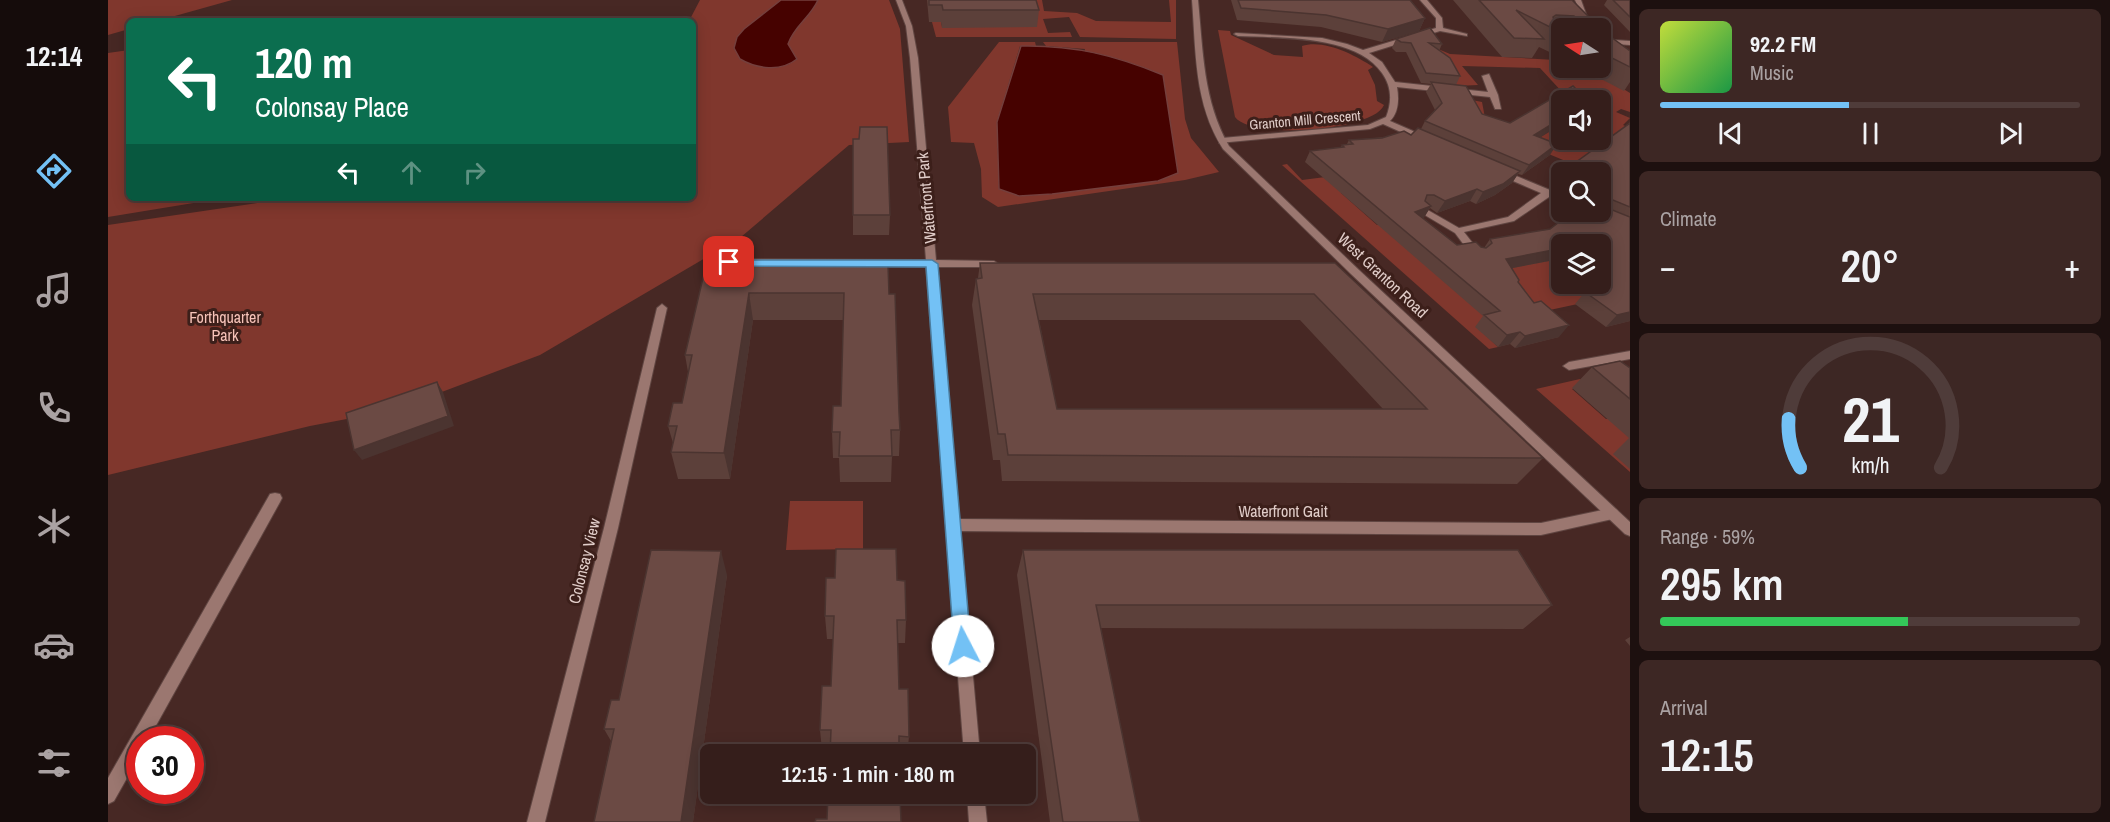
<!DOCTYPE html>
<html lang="en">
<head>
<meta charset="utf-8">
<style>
	:root { --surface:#351e1b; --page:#3d2724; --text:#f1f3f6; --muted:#aaa2a3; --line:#4f3c3a; --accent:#73c1f5 }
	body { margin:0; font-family:"Archivo Narrow",sans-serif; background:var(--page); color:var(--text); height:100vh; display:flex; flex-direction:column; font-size:22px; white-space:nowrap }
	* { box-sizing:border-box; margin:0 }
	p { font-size:20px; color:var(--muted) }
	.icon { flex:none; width:33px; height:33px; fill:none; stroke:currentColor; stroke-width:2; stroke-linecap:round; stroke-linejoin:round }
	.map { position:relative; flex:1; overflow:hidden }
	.sheet { display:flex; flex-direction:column; gap:9px; padding:9px; background:#1d100f; width:480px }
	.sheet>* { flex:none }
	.banner { position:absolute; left:18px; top:18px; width:570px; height:183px; border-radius:9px; box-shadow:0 3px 15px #0003,0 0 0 2px var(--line); background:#0b6e4f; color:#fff; overflow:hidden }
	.needle { width:39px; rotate:282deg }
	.controls { position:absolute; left:1443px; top:18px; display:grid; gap:12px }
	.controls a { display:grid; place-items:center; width:60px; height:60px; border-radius:9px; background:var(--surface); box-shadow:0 3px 15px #0003,0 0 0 2px var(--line); font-size:30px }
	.speed { position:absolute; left:18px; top:726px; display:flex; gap:12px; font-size:30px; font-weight:700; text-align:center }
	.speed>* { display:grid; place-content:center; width:78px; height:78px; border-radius:50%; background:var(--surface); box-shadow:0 3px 15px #0003,0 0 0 2px var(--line); line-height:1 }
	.speed .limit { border:9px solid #d22; background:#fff; color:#111 }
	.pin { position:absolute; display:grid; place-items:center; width:51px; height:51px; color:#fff; margin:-26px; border-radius:12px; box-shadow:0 3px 9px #0006 }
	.me { position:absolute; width:66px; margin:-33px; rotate:355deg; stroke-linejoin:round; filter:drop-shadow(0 0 4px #0008) }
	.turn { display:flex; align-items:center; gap:21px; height:126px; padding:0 30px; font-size:27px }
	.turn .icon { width:78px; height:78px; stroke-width:2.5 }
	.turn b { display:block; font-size:42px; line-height:51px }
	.lanes { display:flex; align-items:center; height:57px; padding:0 30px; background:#0003; justify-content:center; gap:30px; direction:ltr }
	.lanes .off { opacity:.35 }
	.big { font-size:45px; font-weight:600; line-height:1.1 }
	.sheet .widget { flex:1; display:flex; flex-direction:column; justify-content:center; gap:9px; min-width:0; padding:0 21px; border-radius:9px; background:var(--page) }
	.sheet .dial { align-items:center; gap:0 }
	.dial svg { height:156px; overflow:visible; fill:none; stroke:var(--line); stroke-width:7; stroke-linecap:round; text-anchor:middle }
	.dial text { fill:var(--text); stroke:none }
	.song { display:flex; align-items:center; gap:18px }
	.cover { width:72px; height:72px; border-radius:9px; background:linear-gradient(135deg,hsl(70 70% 55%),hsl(140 70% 35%)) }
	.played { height:6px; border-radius:3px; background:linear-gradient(90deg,var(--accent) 45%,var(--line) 45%) }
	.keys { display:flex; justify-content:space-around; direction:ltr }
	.heat { display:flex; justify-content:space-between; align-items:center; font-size:33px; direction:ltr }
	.charge { height:9px; border-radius:4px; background:linear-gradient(90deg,#34c759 59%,var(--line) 0) }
	.trip { position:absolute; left:592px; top:744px; width:336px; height:60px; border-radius:9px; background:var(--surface); box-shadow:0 3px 15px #0003,0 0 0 2px var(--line); font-weight:600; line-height:60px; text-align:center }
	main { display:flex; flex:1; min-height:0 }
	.dock { display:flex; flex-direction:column; width:108px; justify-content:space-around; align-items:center; background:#150c0b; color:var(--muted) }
	.dock .icon { width:42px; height:42px }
	.dock .active { color:var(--accent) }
	.dock b { font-size:27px; color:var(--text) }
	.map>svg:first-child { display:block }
	.green { fill:#80372d }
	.water { fill:#460200; stroke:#743f3c; stroke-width:1.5 }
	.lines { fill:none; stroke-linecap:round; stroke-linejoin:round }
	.minor-casing { stroke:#5f4541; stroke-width:2 }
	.tertiary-casing { stroke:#5f4541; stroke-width:2 }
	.minor { fill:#9b7770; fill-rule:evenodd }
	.tertiary { fill:#9b7770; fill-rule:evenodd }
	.wall { fill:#5c403a; fill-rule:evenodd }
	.shaded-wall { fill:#4b3430 }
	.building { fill:#6b4a44; stroke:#4b3430; stroke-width:1.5; fill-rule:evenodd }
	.route { fill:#73c1f5; stroke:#4b7d9f; stroke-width:1.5 }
	.labels { text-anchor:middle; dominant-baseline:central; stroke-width:6; stroke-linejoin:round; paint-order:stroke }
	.far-street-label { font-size:14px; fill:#e1cdc9; stroke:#3c1f1a }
	.street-label { font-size:16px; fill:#e1cdc9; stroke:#3c1f1a }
	.park-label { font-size:16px; fill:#f7c3b9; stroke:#3c1f1a }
</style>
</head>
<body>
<main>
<nav class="dock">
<b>12:14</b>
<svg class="icon active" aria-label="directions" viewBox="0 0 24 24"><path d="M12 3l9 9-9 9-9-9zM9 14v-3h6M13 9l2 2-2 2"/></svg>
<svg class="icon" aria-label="music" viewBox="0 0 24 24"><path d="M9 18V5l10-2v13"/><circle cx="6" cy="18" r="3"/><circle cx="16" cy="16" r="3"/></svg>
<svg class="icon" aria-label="phone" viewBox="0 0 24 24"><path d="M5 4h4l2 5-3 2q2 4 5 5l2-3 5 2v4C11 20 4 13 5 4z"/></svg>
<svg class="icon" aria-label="climate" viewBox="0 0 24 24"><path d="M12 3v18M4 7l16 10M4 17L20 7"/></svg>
<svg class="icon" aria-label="car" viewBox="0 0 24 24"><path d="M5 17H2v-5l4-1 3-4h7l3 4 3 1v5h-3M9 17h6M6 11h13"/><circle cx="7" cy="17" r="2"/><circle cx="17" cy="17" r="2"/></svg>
<svg class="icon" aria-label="filters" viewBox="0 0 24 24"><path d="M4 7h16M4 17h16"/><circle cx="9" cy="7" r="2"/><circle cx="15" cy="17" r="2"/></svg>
</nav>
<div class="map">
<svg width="1522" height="822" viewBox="0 0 1522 822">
	<rect width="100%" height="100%" fill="#472824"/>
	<path class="green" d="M0 0H124L49 21H21V29L0 35Z
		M592 0H781L792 29 801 142 741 145 633 237 432 355 286 410 202 426 0 475V225L183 198H585V21H581Z
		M919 0H934L936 11 969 13 988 21 1063 22 1061 0H1068V39L972 37 961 17 935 19 940 33 962 32 964 37H828L824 22H833L834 27Z
		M1110 30 1122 31 1123 35 1166 55 1195 57 1194 46C1216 39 1247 55 1265 67L1260 70 1267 85 1269 101 1276 105C1266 131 1143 140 1127 117Z
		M891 42H927L928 46H912L889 122 891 189 912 196 944 194 977 49 938 46 935 42H1069L1077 119 1083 138 1111 172 1077 180 890 207 874 197 873 169 866 143 843 142 840 107Z
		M1316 43 1342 54 1448 60 1435 44 1453 45 1451 49 1454 68H1481L1522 93V112L1513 109 1508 112 1522 118 1515 125 1522 128 1488 153 1495 156 1489 161 1522 175V196L1511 205 1519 208 1512 214 1493 206V195L1508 183 1493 176 1492 172H1484L1388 132 1364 147 1342 138 1348 136 1361 119 1349 97 1374 102 1378 123 1398 131 1404 127 1431 138 1453 124 1454 140H1492V100H1468L1467 95 1456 94 1432 68 1354 66 1370 85 1347 86 1336 67 1302 47Z
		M21 50V198H116L0 217V53Z
		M1179 164 1194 180 1233 175V193L1269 225 1294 220 1391 268 1453 258 1454 284H1492L1494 230 1522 270 1479 302 1368 326 1390 347 1381 349 1174 165Z
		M1472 379 1479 385 1464 389 1498 419 1522 414V472L1428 389Z
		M682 501H755V549L678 550Z"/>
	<path class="water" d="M673 0H710C702 18 687 25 680 44L689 59C673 72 649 69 632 59L626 48 629 37 636 29Z
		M913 46C966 45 1006 55 1055 75L1070 173 1050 181 944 194 911 196 891 189 889 122Z"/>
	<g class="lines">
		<g class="minor-casing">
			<path id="minor" d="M788 0H794L804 26 810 58 828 260 886 261 891 264 886 267H828L851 519 1433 523 1504 508 1509 510 1511 514 1509 518 1433 535 852 531 872 754H856L818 267 621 265 616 262 621 259 818 260 802 58 798 26Z
				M1312 0H1319L1334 18 1335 28 1359 34V36L1332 31 1261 53 1274 62 1287 82 1380 92 1374 76 1381 74 1390 95 1393 109H1387L1382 97 1289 87C1291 99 1291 112 1282 121L1321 138V142H1315L1275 124 1262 129 1111 143V139L1114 138 1260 125 1278 117C1284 102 1284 87 1274 73 1248 35 1172 38 1130 36L1126 34 1128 33 1214 38 1239 44 1255 50 1328 28V18Z
				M1467 0H1473L1481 22 1476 21Z
				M1492 39 1522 41V45L1492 43Z
				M1394 170 1454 195V202L1441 197 1406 221 1356 232 1374 255 1373 257H1365L1347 233 1310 211 1312 209H1318L1351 228 1400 217 1433 193 1391 175V171Z
				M554 304 559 308 510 528 437 822H419L496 528 549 308Z
				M1522 351V359L1461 370 1455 366 1461 362Z
				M167 493 172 494 174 498 172 502 40 740H32V755L6 801 0 804V778L162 494Z
				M859 794H876L879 822H861Z"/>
		</g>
		<g class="tertiary-casing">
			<path id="tertiary" d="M1084 0H1090C1095 50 1095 101 1121 146L1251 270 1522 522V536L1517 534 1243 274 1115 149C1086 104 1088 52 1084 0Z"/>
		</g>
		<use href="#minor" class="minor"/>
		<use href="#tertiary" class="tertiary"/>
	</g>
	<path class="wall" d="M819 0H928L931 10 929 27 834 28 833 22H821Z
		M1123 0H1302L1317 18 1311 31 1274 42 1213 27 1129 20Z
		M1345 0H1464L1492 28H1454V58L1431 47 1424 58 1394 57Z
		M1499 0H1522V32L1496 5Z
		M1492 29 1522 51V82L1516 91 1472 68H1492Z
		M1288 39 1334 44 1331 51 1352 76 1348 85 1374 114 1402 123 1454 124 1432 137 1442 155 1414 175 1410 174 1404 183 1387 195 1368 204 1362 201 1329 213 1322 208 1315 218 1349 245 1376 248 1382 239 1442 229 1492 212V172H1458L1464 165 1522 123V321L1498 327 1467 304 1477 292 1482 291 1472 284H1492V244H1454V270L1441 261 1404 268 1410 282 1451 337 1407 348 1402 344 1390 347 1367 327 1375 316 1197 162 1202 151 1233 147 1234 145 1239 144 1241 140 1303 135 1313 129 1317 121 1327 110 1318 92 1323 84 1313 83 1298 52H1288L1284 48Z
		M751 139 782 215 781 235H745V215Z
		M872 263H1227L1435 458 1409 484 894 481 892 460H885L864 305 868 279 870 278ZM931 320H1192L1275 409H949Z
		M598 265H704L781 294 792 430 791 456H784L783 482H732L731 458H725L724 432 733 406 736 320H645L622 479H570L563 452 565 443 560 426 574 403 580 372 577 355Z
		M1484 367 1522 368V469L1505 454 1521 438 1464 388Z
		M915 550 1444 605 1415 629 993 628 1032 822H942L909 575Z
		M619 575 585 822H486L503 741 496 729 511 700Z
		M789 580 798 620 797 643H790L791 689 801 737 799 754H722V750H714L712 730 723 686 725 639H719L717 616Z
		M1522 637V646L1517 640Z"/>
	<path class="shaded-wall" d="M1317 18 1311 31 1274 42 1280 29Z
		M1454 118V124L1420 145 1426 135Z
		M1449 144 1442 155 1414 175 1421 165Z
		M1412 171 1404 183 1387 195 1368 204 1375 192Z
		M1369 189 1362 201 1329 213 1337 201Z
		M1323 206 1316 218 1300 224 1307 212Z
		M1450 249 1441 261 1389 271 1398 259Z
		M641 293 645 320 622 479 616 453Z
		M1522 312V321L1498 327 1509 315Z
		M1461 325 1451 337 1407 348 1417 336Z
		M1412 332 1402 344 1390 347 1399 335Z
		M329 382 335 392 346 426 254 460 246 450Z
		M613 551 619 575 585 822H573Z"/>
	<path class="building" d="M821 0H928L931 10H835L834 5H821Z
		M1130 0H1302L1317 18 1280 29 1218 15 1133 8Z
		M1371 0H1464L1492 28H1454V33L1408 10 1436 39 1406 38ZM1448 15 1466 16 1467 24 1447 23 1445 17Z
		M1505 0H1522V17Z
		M1322 28 1334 44 1321 43 1342 58 1352 76 1318 73 1303 43 1293 42 1288 39Z
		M1492 29 1522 51V67L1492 52Z
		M1323 82 1358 86 1374 114 1402 123 1465 86 1479 100H1454V118L1426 135 1449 144 1421 165 1317 121 1334 103Z
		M1522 123V207L1500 198 1492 199V187L1500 180 1492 177V172H1482L1464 165Z
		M752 127H779L782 215H745V139H751Z
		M1310 128 1412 171 1395 184 1375 192 1369 189 1337 201 1326 195H1319L1317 201 1323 206 1307 212 1349 245 1368 242 1373 247 1378 248 1384 243 1382 239 1442 229 1464 212H1492V205L1522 217V312L1509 315 1477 292 1503 287 1492 279V244H1454V251L1450 249 1398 259 1411 280 1410 282 1426 303 1433 301 1461 325 1417 336 1412 332 1399 335 1376 315 1392 311 1202 151 1236 147 1234 145 1245 144 1241 140 1274 138 1296 131 1303 135Z
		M683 261H704L703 265H780L781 294H787L791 413 792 430H783L784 456H731L732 432H724L725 406H733L736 293H641L616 453 563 452 569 426H560L565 403H574L584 355H577L598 265H682Z
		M872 263H1227L1435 458 900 455 897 434H890L868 279 874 278ZM925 294H1206L1319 409H949Z
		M1512 361 1522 368V399L1484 367Z
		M329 382 340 416 246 450 238 413Z
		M728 549H788L789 580 797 581 798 620H789L791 689H800L801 737 791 736V754H722L723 730H712L714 686H723L726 616H717L718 578H727Z
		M543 550 613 551 573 822H486L506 729H496L503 700H511Z
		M915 550H1410L1444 605H988L1032 822H955Z
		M720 794H792L793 822H707L708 819H719Z"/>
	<path class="route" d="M617 260H824L830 264 863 646 861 651 855 654 849 651 846 646 818 267 621 266 617 265Z"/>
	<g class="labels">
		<g class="far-street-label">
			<text transform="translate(1197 120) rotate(-5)">Granton Mill Crescent</text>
		</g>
		<g class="street-label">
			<text transform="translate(818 198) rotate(-95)">Waterfront Park</text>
			<text transform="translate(1275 275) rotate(43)">West Granton Road</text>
			<text x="1175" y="511">Waterfront Gait</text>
			<text transform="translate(476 561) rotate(-76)">Colonsay View</text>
		</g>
		<g class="park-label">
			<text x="117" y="317">Forthquarter<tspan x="117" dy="18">Park</tspan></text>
		</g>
	</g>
</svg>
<div class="controls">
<a><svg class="needle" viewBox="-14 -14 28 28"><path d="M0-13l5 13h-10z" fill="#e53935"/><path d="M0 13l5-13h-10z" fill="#aaa2a3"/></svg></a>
<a><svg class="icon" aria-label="sound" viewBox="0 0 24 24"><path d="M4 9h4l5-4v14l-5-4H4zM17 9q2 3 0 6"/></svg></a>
<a><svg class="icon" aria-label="search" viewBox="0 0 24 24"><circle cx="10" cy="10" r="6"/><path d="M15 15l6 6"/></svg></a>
<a><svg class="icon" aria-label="layers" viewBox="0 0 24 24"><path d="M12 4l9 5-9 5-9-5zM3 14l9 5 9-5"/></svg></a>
</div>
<div class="speed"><div class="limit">30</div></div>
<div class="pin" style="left:621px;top:262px;background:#d93025"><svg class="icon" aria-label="arrive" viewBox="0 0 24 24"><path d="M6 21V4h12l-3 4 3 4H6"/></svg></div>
<svg class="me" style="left:855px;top:646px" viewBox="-20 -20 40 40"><circle r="19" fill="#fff"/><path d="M0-13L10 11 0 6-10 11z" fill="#73c1f5"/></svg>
<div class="trip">12:15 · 1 min · 180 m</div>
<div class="banner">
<div class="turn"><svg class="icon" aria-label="left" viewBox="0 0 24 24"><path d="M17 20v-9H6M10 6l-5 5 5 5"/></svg><div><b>120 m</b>Colonsay Place</div></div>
<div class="lanes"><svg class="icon" aria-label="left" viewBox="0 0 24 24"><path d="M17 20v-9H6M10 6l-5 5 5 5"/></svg><svg class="icon off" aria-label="ahead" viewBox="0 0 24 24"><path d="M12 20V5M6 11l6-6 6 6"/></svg><svg class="icon off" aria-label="right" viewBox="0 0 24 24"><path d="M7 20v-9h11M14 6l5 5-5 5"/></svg></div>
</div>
</div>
<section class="sheet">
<div class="widget">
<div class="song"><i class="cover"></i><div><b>92.2 FM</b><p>Music</p></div></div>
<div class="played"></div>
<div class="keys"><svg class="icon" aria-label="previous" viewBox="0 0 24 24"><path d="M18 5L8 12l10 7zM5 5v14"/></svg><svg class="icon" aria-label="pause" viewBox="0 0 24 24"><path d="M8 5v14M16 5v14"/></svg><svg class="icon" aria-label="next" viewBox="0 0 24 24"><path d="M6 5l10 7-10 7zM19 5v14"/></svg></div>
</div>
<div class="widget"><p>Climate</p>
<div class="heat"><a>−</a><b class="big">20°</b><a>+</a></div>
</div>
<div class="widget dial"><svg viewBox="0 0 100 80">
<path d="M14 69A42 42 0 1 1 86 69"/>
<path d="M14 69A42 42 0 0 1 8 44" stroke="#73c1f5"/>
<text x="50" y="56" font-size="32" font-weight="700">21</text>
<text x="50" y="72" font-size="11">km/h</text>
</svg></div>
<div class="widget"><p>Range · 59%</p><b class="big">295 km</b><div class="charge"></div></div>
<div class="widget"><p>Arrival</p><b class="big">12:15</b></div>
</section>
</main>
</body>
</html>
